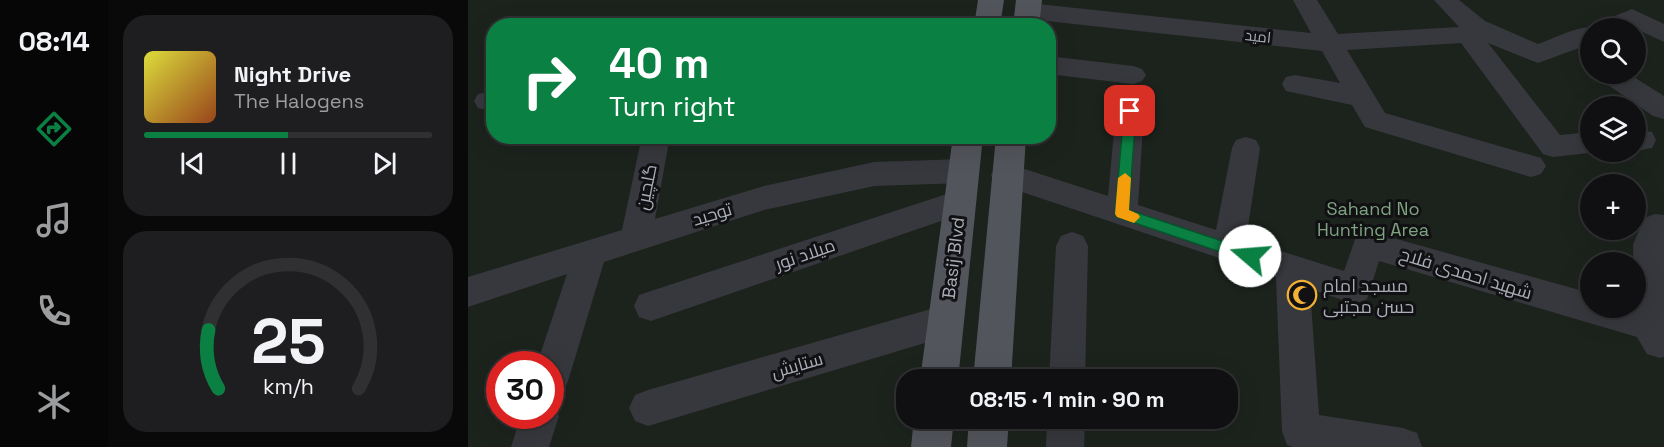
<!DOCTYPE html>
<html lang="en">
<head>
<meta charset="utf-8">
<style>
	:root { --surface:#101012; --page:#1e1e20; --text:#f1f3f6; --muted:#9c9d9f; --line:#303032; --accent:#0b8043 }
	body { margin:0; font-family:"Space Grotesk",Cairo,sans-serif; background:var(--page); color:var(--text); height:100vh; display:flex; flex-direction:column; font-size:22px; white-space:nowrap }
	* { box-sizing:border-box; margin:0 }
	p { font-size:20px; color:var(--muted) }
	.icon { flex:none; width:33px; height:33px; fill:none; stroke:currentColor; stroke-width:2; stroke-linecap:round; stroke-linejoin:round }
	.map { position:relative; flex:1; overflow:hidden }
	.drawer { display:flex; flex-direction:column; gap:15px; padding:15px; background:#09090a; width:360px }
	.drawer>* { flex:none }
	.banner { position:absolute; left:18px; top:18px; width:570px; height:126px; border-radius:24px; box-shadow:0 6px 24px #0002,0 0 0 2px var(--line); background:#0b8043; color:#fff; overflow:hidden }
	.controls { position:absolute; left:1112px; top:18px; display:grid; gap:12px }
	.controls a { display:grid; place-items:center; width:66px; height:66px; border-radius:50%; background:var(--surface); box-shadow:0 6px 24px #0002,0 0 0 2px var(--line); font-size:30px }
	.speed { position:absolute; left:18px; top:351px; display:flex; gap:12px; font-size:30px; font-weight:700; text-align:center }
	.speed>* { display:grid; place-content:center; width:78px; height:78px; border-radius:50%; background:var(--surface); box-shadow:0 6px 24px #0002,0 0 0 2px var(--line); line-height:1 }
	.speed .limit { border:9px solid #d22; background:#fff; color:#111 }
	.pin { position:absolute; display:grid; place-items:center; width:51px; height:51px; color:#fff; margin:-26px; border-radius:12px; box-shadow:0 3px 9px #0006 }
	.me { position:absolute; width:66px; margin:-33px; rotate:288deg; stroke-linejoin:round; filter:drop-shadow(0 0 4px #0008) }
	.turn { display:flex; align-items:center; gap:21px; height:126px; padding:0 24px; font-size:27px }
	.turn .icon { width:78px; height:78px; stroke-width:2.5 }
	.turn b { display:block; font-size:42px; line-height:51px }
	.drawer .tile { flex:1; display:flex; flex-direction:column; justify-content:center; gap:9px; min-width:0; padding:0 21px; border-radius:24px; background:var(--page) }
	.drawer .dial { align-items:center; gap:0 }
	.dial svg { height:156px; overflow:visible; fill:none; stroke:var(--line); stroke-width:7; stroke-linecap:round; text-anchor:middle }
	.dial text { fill:var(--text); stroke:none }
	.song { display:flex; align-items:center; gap:18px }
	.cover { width:72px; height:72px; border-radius:9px; background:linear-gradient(135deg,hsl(60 70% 55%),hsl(20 70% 35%)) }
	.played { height:6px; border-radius:3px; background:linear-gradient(90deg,var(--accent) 50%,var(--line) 50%) }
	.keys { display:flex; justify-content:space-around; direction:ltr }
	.trip { position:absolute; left:428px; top:369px; width:342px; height:60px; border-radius:24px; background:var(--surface); box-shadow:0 6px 24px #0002,0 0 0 2px var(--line); font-weight:700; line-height:60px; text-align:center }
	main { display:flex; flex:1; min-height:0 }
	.menu { display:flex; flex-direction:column; width:108px; justify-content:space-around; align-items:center; background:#060607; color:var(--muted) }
	.menu .icon { width:42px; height:42px }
	.menu .current { color:var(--accent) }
	.menu b { font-size:27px; color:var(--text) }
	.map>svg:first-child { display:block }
	.green { fill:#1c231d; fill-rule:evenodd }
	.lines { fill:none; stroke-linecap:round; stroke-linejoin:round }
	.minor { fill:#37383d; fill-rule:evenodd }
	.major { fill:#53555c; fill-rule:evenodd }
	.route { fill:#0b8043; stroke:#07532c; stroke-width:1.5 }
	.slow { fill:#f59e0b }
	.labels { text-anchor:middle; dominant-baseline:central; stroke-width:6; stroke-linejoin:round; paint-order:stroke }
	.far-street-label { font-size:15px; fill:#a8adb8; stroke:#111113 }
	.street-label { font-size:18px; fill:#a8adb8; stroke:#111113 }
	.park-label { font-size:18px; fill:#7fa381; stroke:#111113 }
	.poi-label { font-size:18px; fill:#a8adb8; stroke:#111113; text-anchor:start }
</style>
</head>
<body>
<main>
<nav class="menu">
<b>08:14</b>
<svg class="icon current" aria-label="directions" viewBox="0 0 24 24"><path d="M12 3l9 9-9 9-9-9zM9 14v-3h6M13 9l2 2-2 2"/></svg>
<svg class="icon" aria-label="music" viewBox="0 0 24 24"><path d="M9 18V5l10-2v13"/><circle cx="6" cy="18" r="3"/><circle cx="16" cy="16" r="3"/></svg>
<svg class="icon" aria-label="phone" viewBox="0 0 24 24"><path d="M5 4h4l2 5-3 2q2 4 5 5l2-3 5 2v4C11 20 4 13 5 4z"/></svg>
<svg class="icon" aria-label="climate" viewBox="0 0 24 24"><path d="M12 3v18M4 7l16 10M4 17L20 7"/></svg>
</nav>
<section class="drawer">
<div class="tile">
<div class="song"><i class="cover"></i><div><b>Night Drive</b><p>The Halogens</p></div></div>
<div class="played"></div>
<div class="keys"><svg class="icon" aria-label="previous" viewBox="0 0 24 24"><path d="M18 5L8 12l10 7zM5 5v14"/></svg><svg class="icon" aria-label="pause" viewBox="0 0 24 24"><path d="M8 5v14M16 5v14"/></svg><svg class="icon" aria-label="next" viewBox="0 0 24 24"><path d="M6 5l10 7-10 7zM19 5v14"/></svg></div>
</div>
<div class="tile dial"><svg viewBox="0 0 100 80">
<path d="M14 69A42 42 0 1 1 86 69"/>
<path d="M14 69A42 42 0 0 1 9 39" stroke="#0b8043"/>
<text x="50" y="56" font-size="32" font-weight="700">25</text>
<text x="50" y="72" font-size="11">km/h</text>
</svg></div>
</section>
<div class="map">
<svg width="1196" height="447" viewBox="0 0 1196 447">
	<rect width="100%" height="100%" fill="#161618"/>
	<path class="green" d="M0 0H1196V447H0ZM26 26H580V136H26ZM1122 28H1167V74H1122ZM1122 106H1167V152H1122ZM1122 184H1167V230H1122ZM1122 262H1167V308H1122ZM32 364H82V416H32ZM438 380H759V418H438Z"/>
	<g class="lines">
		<path class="minor" d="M825 0H849L870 34 991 27 966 0H991L1017 21 1070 44C1086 39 1112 24 1128 28H1122V44L1070 63 1020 43 1092 135 1122 132V152H1129L1085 157 1075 154 993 43 879 50 917 113 1073 158 1078 166 1073 174 1063 177 897 127 884 105 818 91 814 84 818 77 827 75 872 83 854 51 560 19 551 16 548 11 551 6 560 3 843 33Z
			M1164 9 1196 24V42L1164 27 1130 28 1133 22Z
			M580 56 665 66 674 69 678 75 674 81 665 84 580 74Z
			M1129 74H1161L1196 96V119L1185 116 1133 80Z
			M26 91V111L10 108 6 101 10 94Z
			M662 101 672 104 676 111 670 205 748 230 764 148 768 140 778 137 788 140 792 148 778 240 876 271 889 234 900 231 1122 293V308H1167L1165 245 1176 218 1187 214 1196 215V357L1192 358 1179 354 1169 337 911 261 899 299 887 304 842 289 851 415 935 428 949 433 954 447H825L819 445 814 431 808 277 527 183 523 175 527 167 538 163 640 196 648 111 652 104Z
			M1167 129 1184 132 1188 140 1184 148 1167 151Z
			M174 136H202L187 219 296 186 406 162 495 159 506 163 510 171 506 179 495 183 406 186 296 210 136 262 100 381 95 393 82 398V364H69L99 274 0 307V277L154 230Z
			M491 190 502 193 506 202 502 211 183 321 171 317 166 306 171 295 183 291Z
			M604 232 615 236 620 246 617 380H581L588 246 593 236Z
			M477 305 489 310 494 321 489 332 477 337 180 426 167 421 161 408 167 395 180 390Z
			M82 402 91 416 81 447H43L53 416H82Z
			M579 418H617L616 447H578Z"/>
		<path class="major" d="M510 0H536L532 26H506Z
			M548 0H574L571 26H545Z
			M485 136H515L490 380H452Z
			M528 136H558L543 380H505Z
			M446 418H486L483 447H443Z
			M501 418H541L539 447H499Z"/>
	</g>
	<path class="route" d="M662 107 668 111 661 210 787 252V260L782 262 649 217 647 214 656 111Z"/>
	<path class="slow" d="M657 173 663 178 661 210 670 214 672 217 666 223 649 217 647 214 650 178Z"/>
	<defs>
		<g id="mosque-ring" transform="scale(1.5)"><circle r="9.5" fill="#111113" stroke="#f2b134" stroke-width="1.5"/><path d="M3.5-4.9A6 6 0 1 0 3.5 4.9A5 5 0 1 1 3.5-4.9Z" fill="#f2b134"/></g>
	</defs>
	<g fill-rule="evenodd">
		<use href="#mosque-ring" x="834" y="295"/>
	</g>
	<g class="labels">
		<g class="far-street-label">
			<text transform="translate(790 36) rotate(6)">امید</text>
		</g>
		<g class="street-label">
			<text transform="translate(178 187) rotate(-79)">گلچین</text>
			<text transform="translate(244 214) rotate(-17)">توحید</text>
			<text transform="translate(337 254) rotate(-19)">میلاد نور</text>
			<text transform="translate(485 258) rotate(-83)">Basij Blvd</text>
			<text transform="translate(998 273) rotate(17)">شهید احمدی فلاح</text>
			<text transform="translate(329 365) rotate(-16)">ستایش</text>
		</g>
		<g class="park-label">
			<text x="905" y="208">Sahand No<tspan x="905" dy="21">Hunting Area</tspan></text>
		</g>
		<g class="poi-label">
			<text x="855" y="285">مسجد امام<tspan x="855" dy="21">حسن مجتبی</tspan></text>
		</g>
	</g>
</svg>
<div class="controls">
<a><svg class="icon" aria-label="search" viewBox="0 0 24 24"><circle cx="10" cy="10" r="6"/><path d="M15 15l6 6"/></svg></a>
<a><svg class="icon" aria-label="layers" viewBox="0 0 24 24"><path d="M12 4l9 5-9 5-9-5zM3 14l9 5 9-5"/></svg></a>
<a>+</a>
<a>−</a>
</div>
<div class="speed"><div class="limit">30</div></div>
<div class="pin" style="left:662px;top:111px;background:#d93025"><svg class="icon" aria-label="arrive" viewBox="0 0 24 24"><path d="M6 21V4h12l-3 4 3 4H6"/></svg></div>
<svg class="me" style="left:782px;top:256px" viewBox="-20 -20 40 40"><circle r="19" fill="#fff"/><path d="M0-13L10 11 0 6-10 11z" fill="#0b8043"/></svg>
<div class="trip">08:15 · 1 min · 90 m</div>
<div class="banner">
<div class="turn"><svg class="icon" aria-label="right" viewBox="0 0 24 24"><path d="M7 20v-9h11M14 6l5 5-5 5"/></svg><div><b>40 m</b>Turn right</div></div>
</div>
</div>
</main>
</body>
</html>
